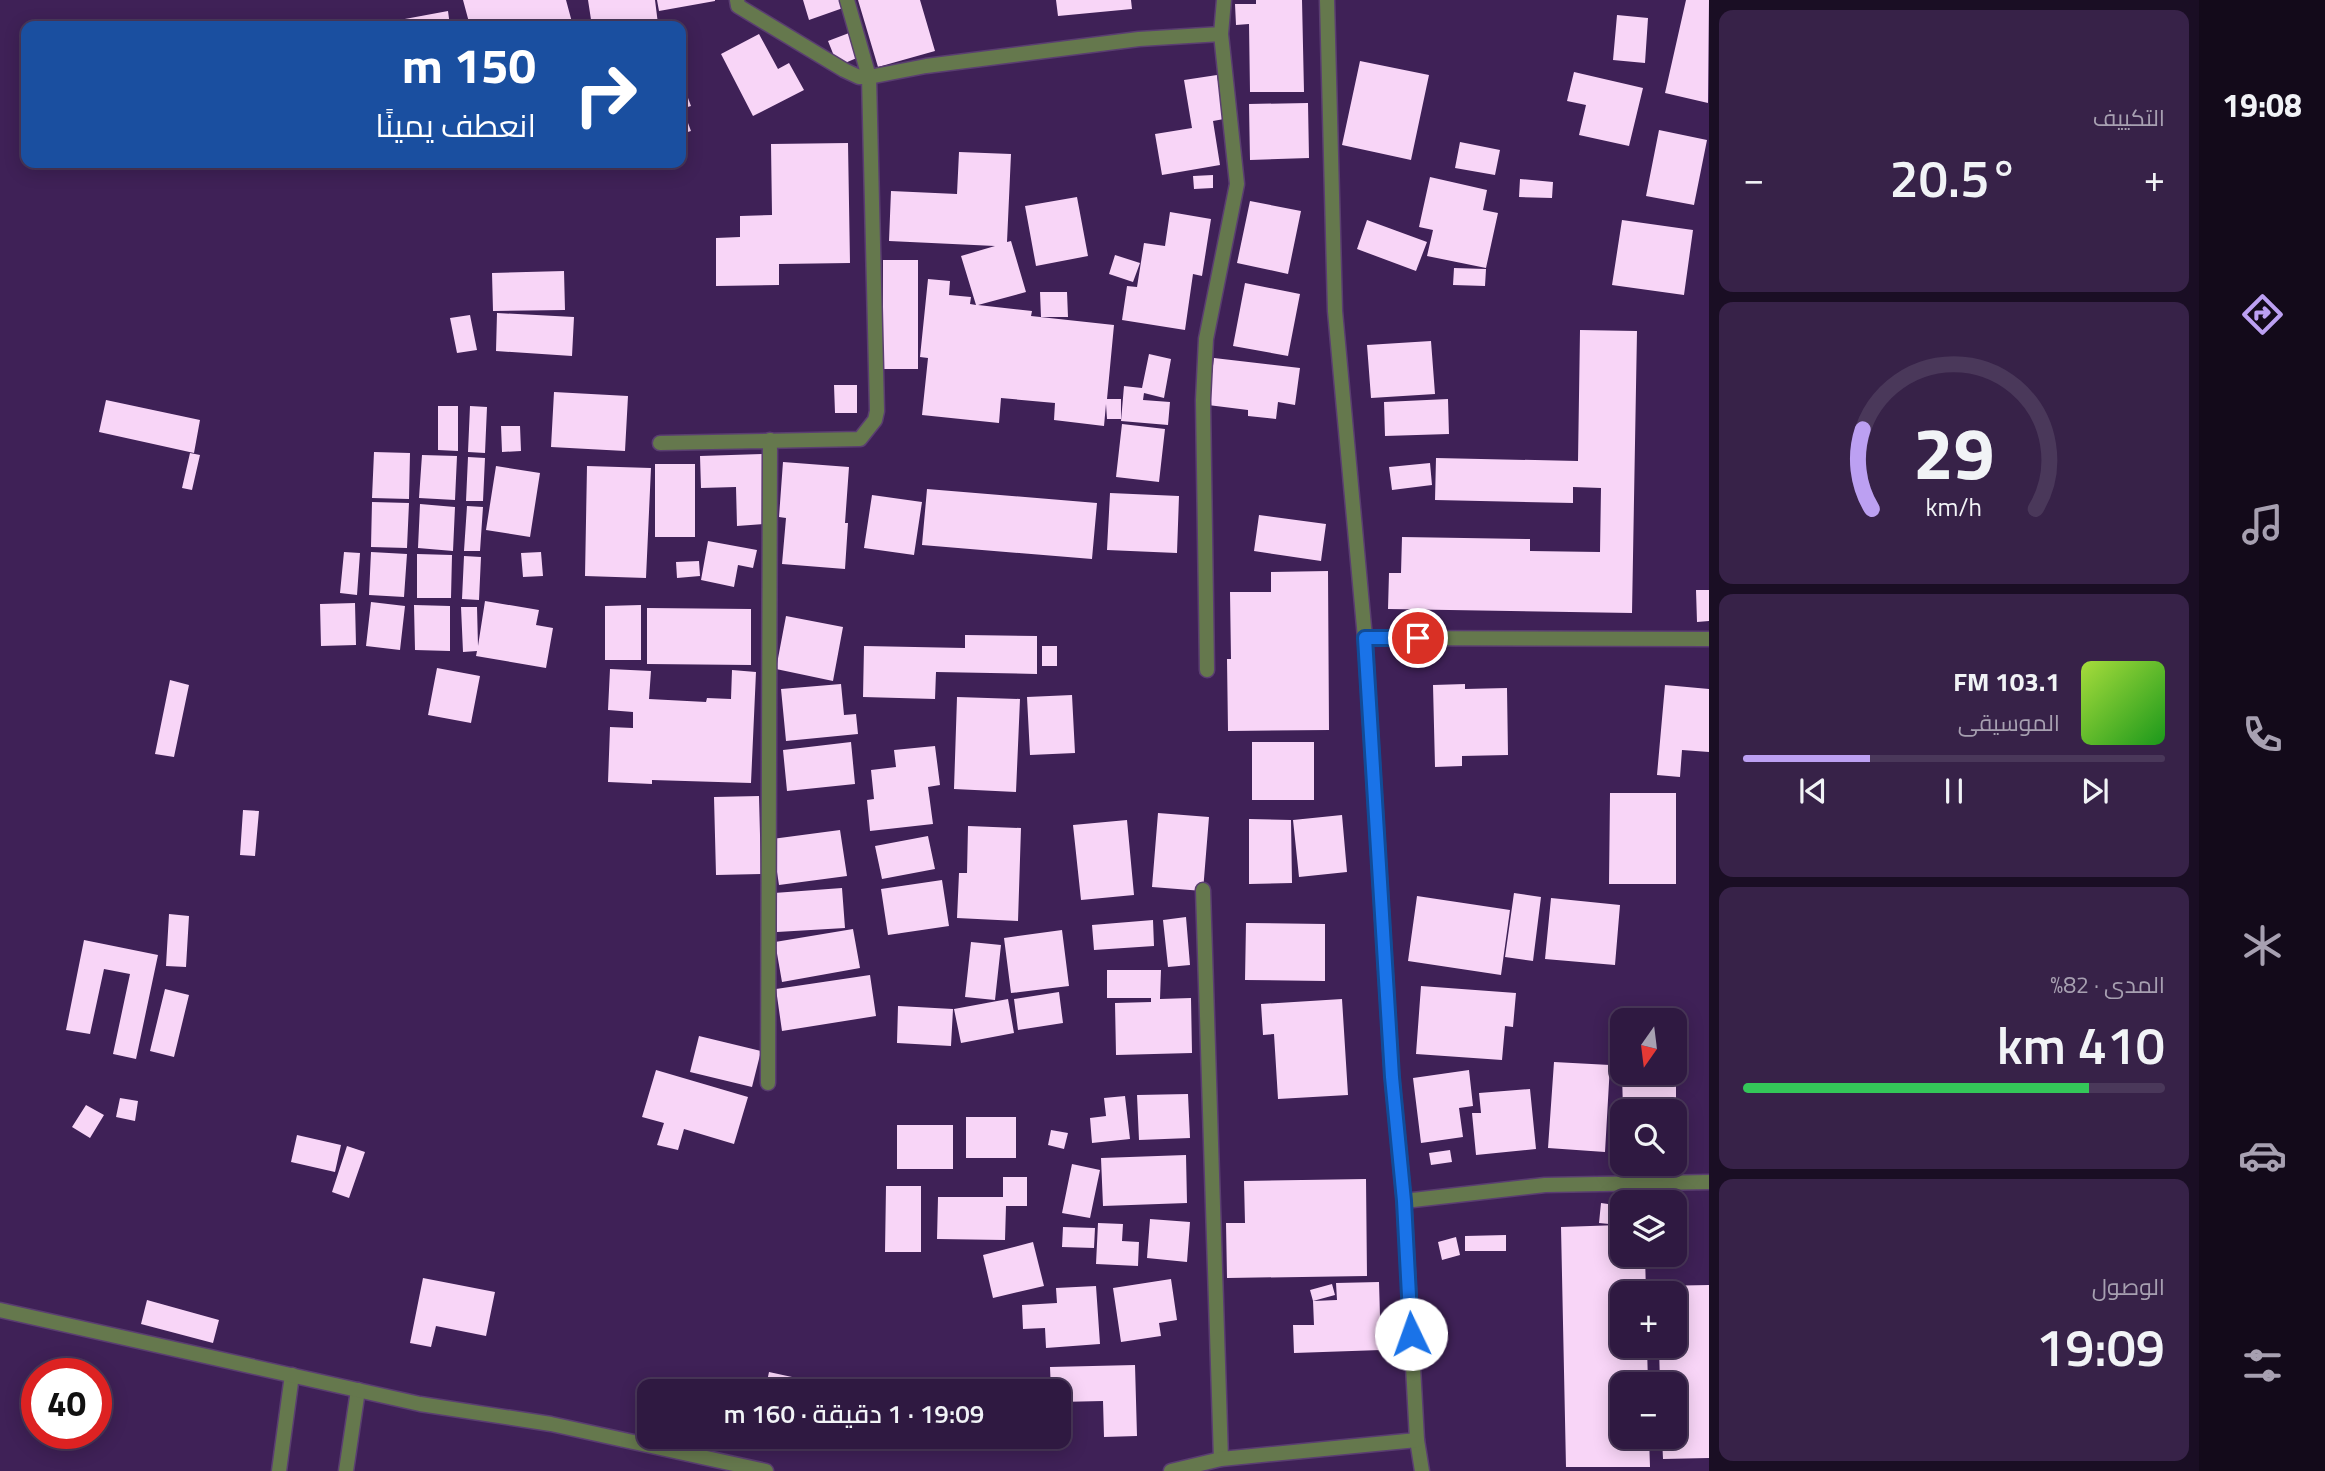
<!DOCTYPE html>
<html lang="ar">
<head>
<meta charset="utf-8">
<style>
	:root { --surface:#2f1941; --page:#372248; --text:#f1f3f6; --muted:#a7a0b1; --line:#4a385a; --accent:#bca0f2 }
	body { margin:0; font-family:"Titillium Web",Cairo,sans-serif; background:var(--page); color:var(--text); direction:rtl; height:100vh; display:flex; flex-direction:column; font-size:26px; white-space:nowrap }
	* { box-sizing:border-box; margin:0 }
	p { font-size:23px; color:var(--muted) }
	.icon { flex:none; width:38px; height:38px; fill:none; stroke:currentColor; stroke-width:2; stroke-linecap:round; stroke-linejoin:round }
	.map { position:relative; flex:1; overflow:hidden; direction:ltr }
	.drawer { display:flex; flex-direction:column; gap:10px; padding:10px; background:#1a0e24; width:490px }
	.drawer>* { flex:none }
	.banner { position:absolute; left:21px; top:21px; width:665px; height:147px; border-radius:14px; box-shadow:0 4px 18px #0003,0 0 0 2px var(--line); direction:rtl; background:#1a4fa0; color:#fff; overflow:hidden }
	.needle { width:46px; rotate:194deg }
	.tools { position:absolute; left:1610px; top:1008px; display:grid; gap:14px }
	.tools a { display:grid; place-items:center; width:77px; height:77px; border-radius:14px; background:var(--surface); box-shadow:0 4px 18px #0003,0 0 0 2px var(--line); font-size:35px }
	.speed { position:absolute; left:21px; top:1358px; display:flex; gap:14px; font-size:35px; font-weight:700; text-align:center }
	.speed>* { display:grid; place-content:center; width:91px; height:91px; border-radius:50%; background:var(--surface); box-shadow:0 4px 18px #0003,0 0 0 2px var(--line); line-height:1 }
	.speed .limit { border:10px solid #d22; background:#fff; color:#111 }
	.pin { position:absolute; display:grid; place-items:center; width:60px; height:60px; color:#fff; margin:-30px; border:4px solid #fff; border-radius:50%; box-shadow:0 2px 7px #0007 }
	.me { position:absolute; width:77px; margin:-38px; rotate:357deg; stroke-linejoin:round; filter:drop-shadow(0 0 5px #0008) }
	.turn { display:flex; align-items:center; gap:24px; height:147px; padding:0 35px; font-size:32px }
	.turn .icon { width:91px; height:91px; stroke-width:2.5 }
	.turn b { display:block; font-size:49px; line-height:60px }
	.big { font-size:52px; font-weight:600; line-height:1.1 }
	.drawer .widget { flex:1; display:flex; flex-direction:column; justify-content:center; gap:10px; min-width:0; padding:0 24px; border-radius:14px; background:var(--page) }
	.drawer .dial { align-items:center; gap:0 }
	.dial svg { height:182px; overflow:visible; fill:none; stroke:var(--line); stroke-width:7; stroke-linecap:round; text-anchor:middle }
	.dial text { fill:var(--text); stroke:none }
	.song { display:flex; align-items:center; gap:21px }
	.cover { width:84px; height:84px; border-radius:10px; background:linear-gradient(135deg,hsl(80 70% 55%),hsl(120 70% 35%)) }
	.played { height:7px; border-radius:4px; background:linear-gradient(90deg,var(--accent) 30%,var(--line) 30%) }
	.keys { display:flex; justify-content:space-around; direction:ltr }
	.heat { display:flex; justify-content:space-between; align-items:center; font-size:38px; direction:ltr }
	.charge { height:10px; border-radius:5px; background:linear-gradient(90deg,#34c759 82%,var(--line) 0) }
	.trip { position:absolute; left:637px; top:1379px; width:434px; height:70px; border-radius:14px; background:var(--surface); box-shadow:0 4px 18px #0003,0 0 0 2px var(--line); font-weight:600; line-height:70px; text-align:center; direction:rtl }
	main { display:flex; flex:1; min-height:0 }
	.tab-bar { display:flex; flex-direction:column; width:126px; justify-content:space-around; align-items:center; background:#130a1a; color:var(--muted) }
	.tab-bar .icon { width:49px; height:49px }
	.tab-bar .active { color:var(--accent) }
	.tab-bar b { font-size:32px; color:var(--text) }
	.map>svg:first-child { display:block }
	.building { fill:#f8d5f7 }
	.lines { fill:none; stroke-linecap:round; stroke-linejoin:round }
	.service-casing { stroke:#5a3e71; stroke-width:17 }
	.minor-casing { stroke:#5a3e71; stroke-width:17 }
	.tertiary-casing { stroke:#5a3e71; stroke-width:17 }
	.service { stroke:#65784d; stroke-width:14 }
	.minor { stroke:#65784d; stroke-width:14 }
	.tertiary { stroke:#65784d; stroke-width:14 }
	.route-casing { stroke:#114b97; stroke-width:18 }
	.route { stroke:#1a73e8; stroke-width:12 }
</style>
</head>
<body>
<main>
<nav class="tab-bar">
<b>19:08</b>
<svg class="icon active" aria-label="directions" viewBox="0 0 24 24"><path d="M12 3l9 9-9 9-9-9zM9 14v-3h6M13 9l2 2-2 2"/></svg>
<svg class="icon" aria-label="music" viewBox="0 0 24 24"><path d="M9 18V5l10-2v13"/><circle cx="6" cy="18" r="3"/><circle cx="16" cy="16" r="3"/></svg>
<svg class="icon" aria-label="phone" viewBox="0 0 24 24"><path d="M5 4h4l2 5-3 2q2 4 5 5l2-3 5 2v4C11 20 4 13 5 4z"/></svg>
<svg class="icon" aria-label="climate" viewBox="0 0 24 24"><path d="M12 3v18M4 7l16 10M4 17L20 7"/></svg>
<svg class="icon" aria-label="car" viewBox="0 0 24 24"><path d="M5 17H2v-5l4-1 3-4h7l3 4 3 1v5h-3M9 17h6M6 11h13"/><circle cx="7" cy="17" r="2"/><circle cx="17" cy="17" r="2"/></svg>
<svg class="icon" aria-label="filters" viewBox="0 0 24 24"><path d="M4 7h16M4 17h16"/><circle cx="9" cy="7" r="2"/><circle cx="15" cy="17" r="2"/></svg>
</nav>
<section class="drawer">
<div class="widget"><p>التكييف</p>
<div class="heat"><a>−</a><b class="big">20.5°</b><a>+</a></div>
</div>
<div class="widget dial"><svg viewBox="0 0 100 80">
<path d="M14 69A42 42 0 1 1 86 69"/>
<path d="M14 69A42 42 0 0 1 10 34" stroke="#bca0f2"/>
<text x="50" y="56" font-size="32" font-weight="700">29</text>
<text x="50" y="72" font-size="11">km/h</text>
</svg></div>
<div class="widget">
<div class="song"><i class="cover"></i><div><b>103.1 FM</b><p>الموسيقى</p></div></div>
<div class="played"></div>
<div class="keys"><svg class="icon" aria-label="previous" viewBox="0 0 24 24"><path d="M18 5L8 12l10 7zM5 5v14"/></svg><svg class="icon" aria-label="pause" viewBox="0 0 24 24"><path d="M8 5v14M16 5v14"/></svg><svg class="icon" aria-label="next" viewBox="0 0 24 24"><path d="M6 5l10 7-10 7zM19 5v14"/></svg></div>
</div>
<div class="widget"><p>المدى · 82%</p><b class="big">410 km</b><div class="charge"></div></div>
<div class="widget"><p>الوصول</p><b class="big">19:09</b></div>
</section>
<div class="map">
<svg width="1709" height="1471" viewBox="0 0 1709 1471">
	<rect width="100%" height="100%" fill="#3f2157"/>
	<path class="building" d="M463 0H566L573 26H470Z
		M588 0H655L658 24 636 26H592Z
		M657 0H715V1L659 11Z
		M803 0H841L843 8 809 20Z
		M858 0H920L935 51 878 67Z
		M1056 0H1131L1132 9 1058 16Z
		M1256 0H1302L1304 92H1250L1249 24 1236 25 1235 4H1256Z
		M1686 0H1709L1708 103 1665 93Z
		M448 11 450 26H395L394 21Z
		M1617 15 1648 18 1645 63 1613 60Z
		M849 33 859 57 838 66 828 41Z
		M759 34 778 69 789 63 804 90 753 116 721 54Z
		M1360 61 1429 75 1411 160 1342 145Z
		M1574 72 1643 88 1629 146 1579 135 1586 105 1567 101Z
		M1217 75 1224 119 1213 121 1220 165 1162 175 1155 134 1192 128 1184 80Z
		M681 79 691 106 681 109Z
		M1308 103 1309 158 1250 160 1249 104Z
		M685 115 691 131 681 134V117Z
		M1659 130 1707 140 1694 205 1646 196Z
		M1460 142 1500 150 1495 175 1455 168Z
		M848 143 850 263 779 264V285L716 286V238L740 237V216L772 215 771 144Z
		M959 152 1011 154 1007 242 1011 241 1026 292 978 305 1032 311 1031 316 1114 325 1107 399H1121V419H1107L1106 404 1104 426 1054 420 1055 403 1001 398 999 423 922 415 928 358 920 357 928 279 950 281 949 295 971 297 970 304 976 305 961 256 995 246 889 241 891 191 957 194Z
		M1213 175V188L1194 189 1193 176Z
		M1430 177 1487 190 1483 210 1498 213 1486 268 1427 256 1433 230 1419 227Z
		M1520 179 1553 182 1552 198 1519 197Z
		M1077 197 1088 256 1036 266 1025 206Z
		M1250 201 1301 211 1288 274 1237 263Z
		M1170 212 1211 219 1202 276 1193 274 1185 330 1122 320 1127 286 1137 287 1144 243 1165 246Z
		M1367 220 1427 242 1416 271 1357 249Z
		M1622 220 1693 230 1684 295 1612 285Z
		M1115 255 1140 263 1133 282 1109 274Z
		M883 260H918V369H883Z
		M1454 268 1486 269 1485 286 1453 285Z
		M564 271 565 310 493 311 492 273Z
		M1245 283 1300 294 1288 356 1233 346Z
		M1040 292H1067L1068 317H1041Z
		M497 313 574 317 572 356 496 351Z
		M470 315 477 350 457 353 450 318Z
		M1580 330 1637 331 1632 613 1388 609 1389 573H1401L1402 537 1530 539V551L1600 552 1601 488 1573 487V503L1435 500 1436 458 1578 461Z
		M1431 341 1435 394 1371 398 1367 345Z
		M1149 354 1171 359 1164 398 1144 393 1143 400 1170 402 1168 425 1121 421 1124 386 1142 388Z
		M1214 358 1300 368 1295 405 1278 402 1276 419 1248 416V410L1208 405Z
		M834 385H857V413H835Z
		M554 392 628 396 625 451 551 447Z
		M1448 399 1449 434 1385 436 1384 402Z
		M106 400 200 420 194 453 99 432Z
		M438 406H458V451L438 450Z
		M470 406 487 407 485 453 468 452Z
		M1122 424 1165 429 1159 482 1116 477Z
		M501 426H520L521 451 502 452Z
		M374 452 410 453 409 499 372 498Z
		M190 453 200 455 192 490 182 488Z
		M762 454 764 524 737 526 736 487 701 488 700 456Z
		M422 455 457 456 455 500 419 498Z
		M468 457 485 458 483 501H466Z
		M783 462 849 467 845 523H848L845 569 782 564 786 518 779 517Z
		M1430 463 1432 485 1392 490 1389 467Z
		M655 464H695V537H655Z
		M496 466 540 473 530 537 486 530Z
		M587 466 651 468 646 578 585 576Z
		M927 489 1097 503 1092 559 922 545Z
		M1110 493 1179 496 1177 553 1107 550Z
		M872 495 922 502 914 555 864 548Z
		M372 502 409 503 407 548 371 547Z
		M420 504 455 507 453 551 418 548Z
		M467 506 483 507 480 551H464Z
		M1259 515 1326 524 1321 561 1254 551Z
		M708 541 757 550 753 568 738 565 734 587 701 580Z
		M344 552 360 553 357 595 340 593Z
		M371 552 407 554 404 597 369 595Z
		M541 552 543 576 523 577 521 553Z
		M417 554 452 555 451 598H417Z
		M464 556 481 557 479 600 462 599Z
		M699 561 700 576 677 578 676 562Z
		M1328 571 1329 730 1228 731 1227 659H1231L1230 592H1271V572Z
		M1696 590H1709V621L1697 622Z
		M485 601 539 610 536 625 553 628 546 668 476 656 477 651 463 652 461 607H477L478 646Z
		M371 602 405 606 400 650 366 646Z
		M355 603 356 645 321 646 320 604Z
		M414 605 450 606V651L415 650Z
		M641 605V660H605V606Z
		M647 608 751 609V665L647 664Z
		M786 616 843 627 833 681 776 669Z
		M965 635 1037 636V674L936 672 935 699 863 697 864 646 965 648Z
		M1042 646H1057V666H1042Z
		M437 668 480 676 471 723 428 715Z
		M610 669 651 671 649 699 706 702 707 698 731 699 732 670 756 672 751 783 652 780V784L608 782 610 727 633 728V712L608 710Z
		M170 680 189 685 174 757 155 754Z
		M841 684 844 715 856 714 858 734 786 741 781 689Z
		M1465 684V689L1507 688 1508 755 1462 756V766L1435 767 1433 685Z
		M1665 685 1709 689V752L1682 750 1680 777 1657 775Z
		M1072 695 1075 753 1030 755 1027 697Z
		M957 697 1020 699 1016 792 954 789Z
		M851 742 855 784 787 791 783 750Z
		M1252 742H1314V800H1252Z
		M935 746 940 785 928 787 933 824 870 831 867 800 874 799 871 770 896 767 894 750Z
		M1610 793H1676V884H1609Z
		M759 796 761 874 716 875 714 797Z
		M243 810 259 811 255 856 240 855Z
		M1158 813 1209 817 1203 891 1152 887Z
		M1342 815 1347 872 1299 877 1293 820Z
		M1249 819 1291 820 1292 883 1249 884Z
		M1127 820 1134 895 1081 900 1073 825Z
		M968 826 1021 828 1018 921 957 918 959 873H967Z
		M840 830 847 876 779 885 772 839Z
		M928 836 935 869 882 879 875 846Z
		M942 880 949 926 888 935 881 889Z
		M842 888 845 928 777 932 774 893Z
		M1514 893 1541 897 1533 961 1505 957Z
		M1417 896 1510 910 1501 975 1408 961Z
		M1551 898 1620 905 1615 965 1545 959Z
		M169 914 189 916 186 967 166 966Z
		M1186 917 1190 965 1168 967 1163 920Z
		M1153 920 1154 946 1094 950 1092 925Z
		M1246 923 1325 924V981L1245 980Z
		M853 929 860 968 782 982 775 942Z
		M1062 930 1069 986 1011 993 1004 938Z
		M84 940 158 955 136 1059 113 1054 130 974 104 969 90 1034 66 1030Z
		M971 942 1001 945 995 1000 965 997Z
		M1107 970H1161L1160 999 1191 998 1192 1053 1116 1055 1115 1003 1151 1002V998H1107Z
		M870 975 876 1016 782 1031 776 989Z
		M1421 986 1516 993 1513 1027 1505 1026 1502 1060 1416 1054Z
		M165 989 189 995 174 1057 150 1051Z
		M1059 992 1063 1023 1018 1030 1014 999Z
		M1008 999 1014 1033 961 1043 954 1009Z
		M1342 999 1348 1095 1278 1099 1274 1034 1263 1035 1261 1004Z
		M898 1006 953 1009 951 1046 897 1043Z
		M699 1036 761 1051 752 1087 690 1072Z
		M1554 1062 1610 1065 1605 1152 1548 1148Z
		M656 1070 748 1097 734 1144 684 1129 678 1150 657 1145 664 1123 642 1117Z
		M1469 1070 1473 1106 1459 1108 1463 1137 1421 1143 1413 1078Z
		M1622 1073H1676V1111H1623Z
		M1530 1089 1536 1149 1476 1155 1472 1113H1481L1479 1093Z
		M1188 1094 1190 1138 1139 1140 1137 1095Z
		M1125 1096 1130 1139 1092 1143 1090 1118 1106 1116 1104 1098Z
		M120 1098 138 1101 135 1121 116 1117Z
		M86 1105 104 1115 90 1138 72 1127Z
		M966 1117H1016V1158H966Z
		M897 1125H953V1169H897Z
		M1051 1130 1068 1133 1064 1149 1048 1145Z
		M297 1135 341 1145 335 1172 291 1162Z
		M347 1146 365 1152 349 1198 332 1192Z
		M1450 1150 1452 1162 1431 1165 1429 1153Z
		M1186 1155 1187 1203 1103 1206 1101 1158Z
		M1072 1164 1100 1170 1090 1218 1062 1213Z
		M1003 1177H1027V1206H1006L1005 1240 937 1239 938 1197H1003Z
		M1366 1179 1367 1276 1227 1278 1226 1223H1245L1244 1181Z
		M886 1186H921V1252H885Z
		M1601 1203 1622 1206V1255H1645L1646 1293H1622V1346H1647L1648 1384H1622V1437H1649L1650 1467H1566L1561 1227 1620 1225 1599 1223Z
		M1150 1219 1190 1222 1187 1262 1147 1258Z
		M1098 1223 1123 1224 1122 1241 1139 1242 1138 1266 1096 1264Z
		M1063 1227 1095 1228 1094 1248 1062 1247Z
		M1506 1235V1251H1465V1236Z
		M1456 1237 1460 1255 1442 1260 1438 1242Z
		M1033 1242 1044 1286 993 1298 983 1255Z
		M423 1278 495 1292 486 1336 436 1326 431 1347 410 1343Z
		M1171 1279 1177 1320 1159 1323 1161 1336 1121 1342 1113 1288Z
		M1379 1282 1381 1350 1294 1353 1293 1325H1314L1313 1301 1310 1290 1332 1284 1335 1295 1313 1301 1337 1300 1336 1283Z
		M1709 1285V1458L1663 1459 1662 1437H1675V1384H1660L1659 1346H1675V1293H1657V1286Z
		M1096 1286 1100 1344 1046 1348 1045 1328 1023 1329 1022 1305 1057 1303 1056 1288Z
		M147 1300 219 1320 213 1343 141 1324Z
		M1135 1365 1137 1436 1104 1437 1103 1401 1059 1402V1391H1051L1050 1367Z
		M769 1372 852 1390V1391H765Z
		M803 1437H837L835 1445Z"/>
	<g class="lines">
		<g class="service-casing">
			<path id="service" d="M279 1471 292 1375
				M346 1471 358 1390"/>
		</g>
		<g class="minor-casing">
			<path id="minor" d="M737 0 738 6 844 70 859 77H869L926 66 1139 39 1221 34
				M660 443 860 439 875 420 877 411 869 77 847 0
				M1365 638 1709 639
				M1207 670 1203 400 1206 339 1237 184 1221 34 1224 0
				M1203 890 1221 1459
				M768 1083 770 440
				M1404 1201 1545 1185 1709 1182
				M1417 1440 1422 1471"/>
		</g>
		<g class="tertiary-casing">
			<path id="tertiary" d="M0 1310 420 1404 551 1424 766 1471
				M1171 1471 1221 1459 1417 1440 1404 1201 1392 1077 1365 638 1335 311 1327 0"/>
		</g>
		<use href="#service" class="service"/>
		<use href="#minor" class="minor"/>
		<use href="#tertiary" class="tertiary"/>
	</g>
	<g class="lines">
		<g class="route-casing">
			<path id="route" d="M1411 1334 1404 1201 1392 1077 1365 638H1418"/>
		</g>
		<use href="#route" class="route"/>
	</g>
</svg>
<div class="tools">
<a><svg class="needle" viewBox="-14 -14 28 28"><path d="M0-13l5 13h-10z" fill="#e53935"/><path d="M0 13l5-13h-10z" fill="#a7a0b1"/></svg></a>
<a><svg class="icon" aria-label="search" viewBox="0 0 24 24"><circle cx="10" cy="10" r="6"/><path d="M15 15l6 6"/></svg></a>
<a><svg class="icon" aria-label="layers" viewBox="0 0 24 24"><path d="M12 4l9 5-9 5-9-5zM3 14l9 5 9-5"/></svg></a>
<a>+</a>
<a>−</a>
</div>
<div class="speed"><div class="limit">40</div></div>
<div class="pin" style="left:1418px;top:638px;background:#d93025"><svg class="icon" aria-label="arrive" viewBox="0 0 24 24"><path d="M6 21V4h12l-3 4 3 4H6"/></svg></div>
<svg class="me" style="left:1411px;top:1334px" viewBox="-20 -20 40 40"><circle r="19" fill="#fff"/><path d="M0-13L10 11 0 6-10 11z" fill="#1a73e8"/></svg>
<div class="trip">19:09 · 1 دقيقة · 160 m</div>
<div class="banner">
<div class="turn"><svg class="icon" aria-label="right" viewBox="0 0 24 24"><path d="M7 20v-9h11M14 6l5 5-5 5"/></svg><div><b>150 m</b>انعطف يمينًا</div></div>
</div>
</div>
</main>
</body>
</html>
